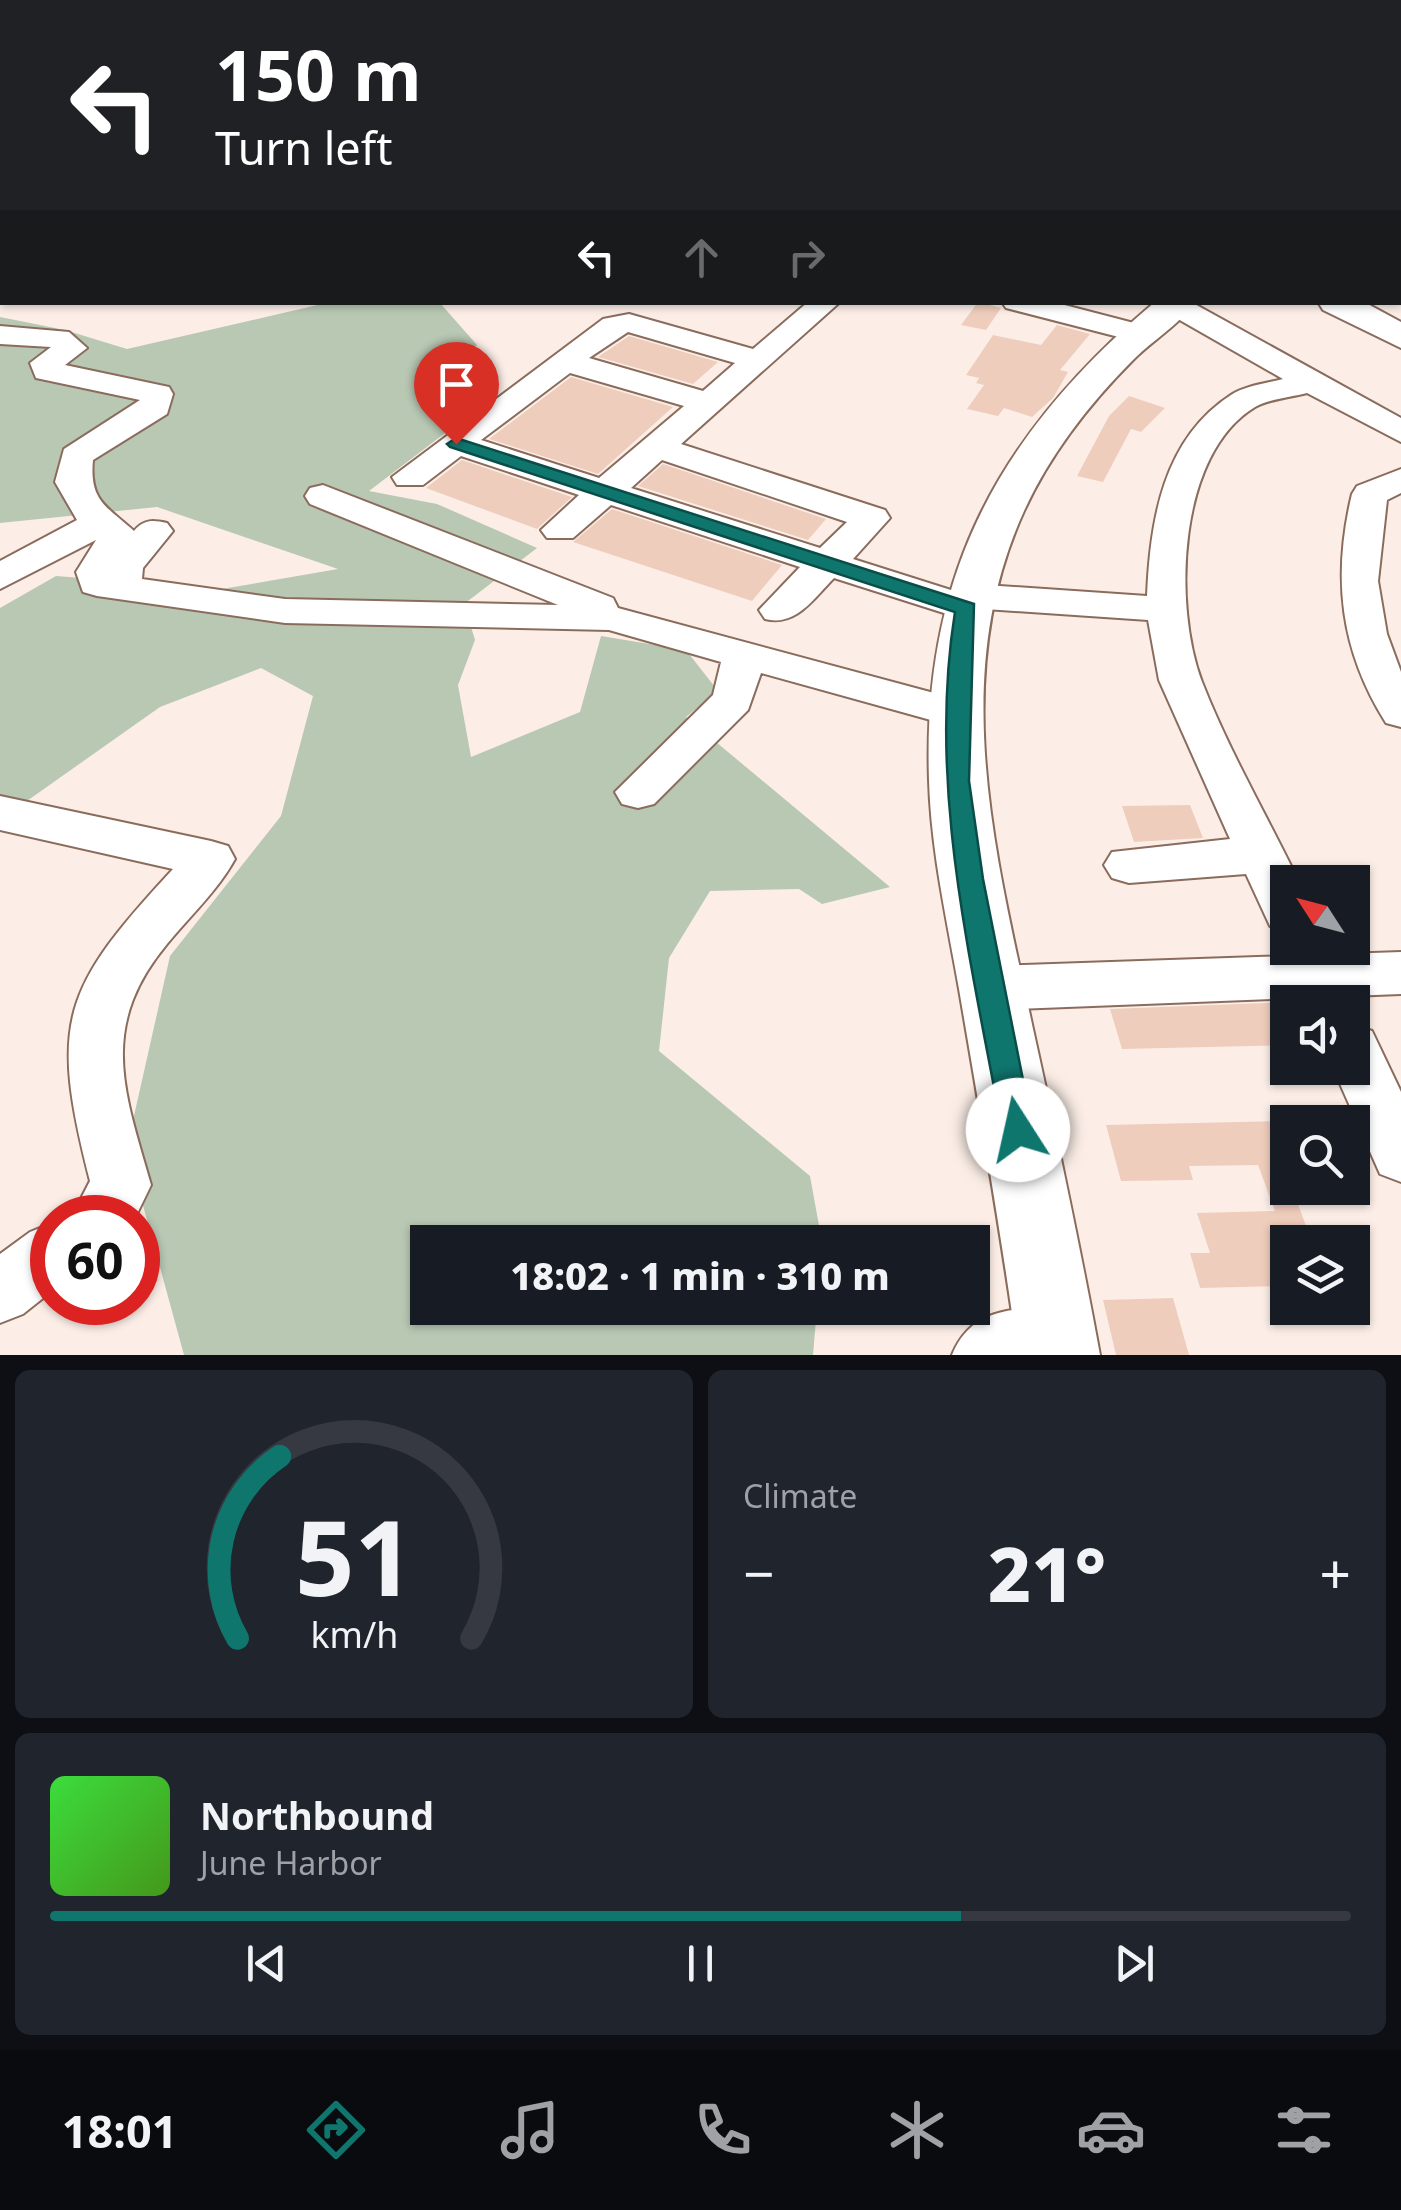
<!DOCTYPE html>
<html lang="en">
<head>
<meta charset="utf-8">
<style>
	:root { --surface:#171b24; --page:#20242c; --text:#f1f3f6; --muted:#9ea1a6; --line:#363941; --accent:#0f766e }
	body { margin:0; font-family:"Noto Sans",sans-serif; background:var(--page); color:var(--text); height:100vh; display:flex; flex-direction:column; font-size:38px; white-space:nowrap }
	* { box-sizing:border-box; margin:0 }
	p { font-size:32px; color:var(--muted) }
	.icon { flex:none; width:55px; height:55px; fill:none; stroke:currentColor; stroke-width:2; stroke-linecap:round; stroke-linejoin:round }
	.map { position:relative; height:1355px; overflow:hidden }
	.sheet { display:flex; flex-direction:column; gap:15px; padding:15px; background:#0d0f14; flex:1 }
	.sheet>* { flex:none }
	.guide { position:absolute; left:0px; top:0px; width:1402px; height:305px; box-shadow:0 2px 8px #0004; background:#202124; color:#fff; overflow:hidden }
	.needle { width:65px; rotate:306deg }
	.controls { position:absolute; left:1270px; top:865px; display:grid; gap:20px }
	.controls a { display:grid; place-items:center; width:100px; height:100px; border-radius:0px; background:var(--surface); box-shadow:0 2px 8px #0004; font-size:50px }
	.speed { position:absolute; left:30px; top:1195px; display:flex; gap:20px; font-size:50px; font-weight:700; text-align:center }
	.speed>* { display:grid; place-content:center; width:130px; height:130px; border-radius:50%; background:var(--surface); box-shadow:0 2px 8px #0004; line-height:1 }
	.speed .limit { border:15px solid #d22; background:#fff; color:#111 }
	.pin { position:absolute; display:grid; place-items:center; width:85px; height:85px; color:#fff; margin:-102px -42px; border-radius:50% 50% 50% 0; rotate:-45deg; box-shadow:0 0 10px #0007 }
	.pin .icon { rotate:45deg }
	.me { position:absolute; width:110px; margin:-55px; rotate:350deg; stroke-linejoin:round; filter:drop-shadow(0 0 8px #0008) }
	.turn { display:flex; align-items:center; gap:35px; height:210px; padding:0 50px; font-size:45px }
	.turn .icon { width:130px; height:130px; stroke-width:2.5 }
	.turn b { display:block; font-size:70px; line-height:85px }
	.lanes { display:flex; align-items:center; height:95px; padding:0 50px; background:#0003; justify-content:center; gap:50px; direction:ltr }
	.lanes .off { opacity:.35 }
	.big { font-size:75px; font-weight:800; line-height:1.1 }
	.sheet .widget { flex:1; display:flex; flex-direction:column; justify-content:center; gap:15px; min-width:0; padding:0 35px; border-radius:15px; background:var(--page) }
	.sheet .dial { align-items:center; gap:0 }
	.dial svg { height:260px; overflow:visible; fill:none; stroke:var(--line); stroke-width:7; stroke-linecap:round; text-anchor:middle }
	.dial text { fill:var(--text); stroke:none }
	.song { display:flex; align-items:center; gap:30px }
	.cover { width:120px; height:120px; border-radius:15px; background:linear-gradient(135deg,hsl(120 70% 55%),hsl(100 70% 35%)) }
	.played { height:10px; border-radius:5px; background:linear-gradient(90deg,var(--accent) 70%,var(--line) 70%) }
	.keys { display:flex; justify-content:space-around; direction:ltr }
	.heat { display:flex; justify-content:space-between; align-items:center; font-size:55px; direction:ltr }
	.sheet .tiles { flex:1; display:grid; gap:15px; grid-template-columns:1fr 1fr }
	.widget:last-child { grid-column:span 2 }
	.trip { position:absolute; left:410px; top:1225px; width:580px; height:100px; border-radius:0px; background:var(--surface); box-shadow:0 2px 8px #0004; font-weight:800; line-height:100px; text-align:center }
	.tabs { display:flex; height:160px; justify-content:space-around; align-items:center; background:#090b0e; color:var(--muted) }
	.tabs .icon { width:70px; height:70px }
	.tabs .active { color:var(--accent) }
	.tabs b { font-size:45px; color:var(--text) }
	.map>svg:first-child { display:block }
	.green { fill:#b8c8b3 }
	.building { fill:#efcdbc }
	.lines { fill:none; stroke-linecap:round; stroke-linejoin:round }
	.minor-casing { stroke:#8a6c5d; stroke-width:4 }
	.major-casing { stroke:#8a6c5d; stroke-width:4 }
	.minor { fill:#fff; fill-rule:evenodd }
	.major { fill:#fff; fill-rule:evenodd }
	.route { fill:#0f766e; stroke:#0a4d48; stroke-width:2.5 }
</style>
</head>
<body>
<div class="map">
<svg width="1401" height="1355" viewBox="0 0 1401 1355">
	<rect width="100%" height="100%" fill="#fceee7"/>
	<path class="green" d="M326 303H440L477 345 451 367 453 384 478 408 369 491 437 504 537 548 464 604 475 640 458 685 471 757 580 712 601 636 686 650 718 691 686 717 890 887 822 904 799 889 710 891 669 958 659 1051 810 1176 822 1242H428V1308H817L813 1355H184L127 1147 170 956 281 816 313 696 261 668 160 707 0 820V608L56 576 222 589 338 569 157 507 0 523V317L65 330 127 349Z"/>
	<path class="building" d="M978 302 1001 308 986 330 961 325Z
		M1057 325 1090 334 1060 370 1068 372 1053 398 1032 417 1004 408 998 416 967 409 984 385 976 383 979 378 966 375 993 335 1041 345Z
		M629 336 718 362 693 384 598 357Z
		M571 377 673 407 598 474 489 439Z
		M1129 396 1165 408 1141 432 1131 429 1103 482 1077 476 1109 416Z
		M462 460 572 497 537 529 426 488Z
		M663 464 826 519 808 540 638 486Z
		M612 509 782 565 752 601 573 542Z
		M1190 805 1203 838 1134 842 1122 806Z
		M1288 1002V1045L1122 1049 1110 1009Z
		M1288 1121V1188H1292L1312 1242H1288V1286L1200 1288 1190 1253H1210L1197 1213 1275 1211 1258 1165 1189 1166 1193 1180 1121 1181 1106 1125Z
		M1173 1298 1189 1355H1116L1103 1300Z"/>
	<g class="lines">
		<g class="minor-casing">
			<path id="minor" d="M0 144H2V160H0Z
				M1400 153H1401V167H1400Z
				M1400 221H1401V237H1400Z
				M808 302H840L681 444 885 510 890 518 853 559 954 591 970 584 1147 596C1150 521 1163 439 1231 395 1244 386 1267 383 1283 379L1164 311 1161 302H1191L1401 418V442L1307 393C1292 397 1269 399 1255 407 1177 454 1173 606 1202 682 1229 751 1267 816 1299 882H1288V931L1270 926 1246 874 1129 883 1112 878 1104 865 1112 852 1230 839 1159 680 1148 620 985 609 980 617 966 620 834 578C813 599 796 627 765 619L759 610 800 567 611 505 573 538H547L541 530 579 495 461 456 423 485H397L392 477 603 319 629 314 753 349ZM628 332 735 363 703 391 589 358ZM570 373 684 406 599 478 481 440ZM662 460 847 522 820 548 631 488Z
				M1002 302H1053L1153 328 1157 334 1142 343 1006 308Z
				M0 326 69 332 87 348 65 365 169 387 173 394 167 414 93 460C89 502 108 507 134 531 144 519 153 520 167 523L173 531 143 568 142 579 285 599 558 605 310 504 305 496 310 488 323 485 613 598 618 608 971 703 978 713 971 723 956 727 761 673 748 710 654 804 638 808 622 804 615 792 713 695 721 662 609 630 285 623 97 596 83 592 76 572 96 540 0 589V561L77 520 55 482 64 449 140 400 36 378 30 363 51 347 0 344Z
				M1401 469V493L1387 500 1378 581 1387 634 1401 672V727L1386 723C1340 650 1332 577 1352 494L1357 486Z
				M0 796 211 841 228 846 235 859C218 890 190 916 167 944 98 1027 124 1091 151 1185L135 1218H71L90 1181C49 1021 62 989 173 869L0 830Z
				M1401 952V994L992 1010 973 1003 965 988 973 973 992 966Z
				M1352 1024 1372 1031 1401 1092V1182L1380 1174 1333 1068H1352Z
				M52 1223V1291L23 1314 0 1323V1254L30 1232Z
				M1057 1306 1080 1316 1090 1339 1083 1355H952C972 1307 1011 1310 1057 1306Z"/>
		</g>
		<g class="major-casing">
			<path id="major" d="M0 123H2V141H0Z
				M1400 175H1401V193H1400Z
				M1155 302H1195C1179 325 1153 340 1134 359 1090 403 1050 454 1024 511 947 679 997 859 1033 1029 1057 1138 1080 1246 1100 1355H1018C1001 1233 980 1111 959 989 947 920 931 851 929 780 922 574 999 434 1155 302Z
				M1318 302H1364L1401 322V348L1323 310Z"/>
		</g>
		<use href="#minor" class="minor"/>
		<use href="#major" class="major"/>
	</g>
	<path class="route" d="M456 438 974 604 969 781 983 879 1033 1130 1029 1139 1018 1144 1007 1139 1002 1130C971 959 927 786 955 612L450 447 447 444Z"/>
</svg>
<div class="controls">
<a><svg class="needle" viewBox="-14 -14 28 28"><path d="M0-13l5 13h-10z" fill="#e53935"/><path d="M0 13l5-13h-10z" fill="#9ea1a6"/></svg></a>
<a><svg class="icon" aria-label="sound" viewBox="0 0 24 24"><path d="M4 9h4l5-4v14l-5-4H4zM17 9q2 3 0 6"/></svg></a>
<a><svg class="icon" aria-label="search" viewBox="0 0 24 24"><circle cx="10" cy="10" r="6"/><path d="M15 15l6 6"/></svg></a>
<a><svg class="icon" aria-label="layers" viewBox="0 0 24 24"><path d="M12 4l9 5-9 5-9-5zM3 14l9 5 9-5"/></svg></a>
</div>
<div class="speed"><div class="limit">60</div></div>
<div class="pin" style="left:456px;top:444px;background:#d93025"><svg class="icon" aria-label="arrive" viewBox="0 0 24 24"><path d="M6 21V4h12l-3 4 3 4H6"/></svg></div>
<svg class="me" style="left:1018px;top:1130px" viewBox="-20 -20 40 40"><circle r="19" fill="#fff"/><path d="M0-13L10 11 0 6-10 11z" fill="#0f766e"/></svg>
<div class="trip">18:02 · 1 min · 310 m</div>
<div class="guide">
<div class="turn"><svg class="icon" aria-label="left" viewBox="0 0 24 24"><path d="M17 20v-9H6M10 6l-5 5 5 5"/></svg><div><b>150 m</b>Turn left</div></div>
<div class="lanes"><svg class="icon" aria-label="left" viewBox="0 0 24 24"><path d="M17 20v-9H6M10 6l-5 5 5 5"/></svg><svg class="icon off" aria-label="ahead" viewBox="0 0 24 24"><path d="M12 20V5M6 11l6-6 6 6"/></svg><svg class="icon off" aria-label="right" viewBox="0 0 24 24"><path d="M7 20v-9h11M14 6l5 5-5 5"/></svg></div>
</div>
</div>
<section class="sheet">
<div class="tiles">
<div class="widget dial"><svg viewBox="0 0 100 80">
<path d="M14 69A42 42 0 1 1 86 69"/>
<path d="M14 69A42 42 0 0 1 27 13" stroke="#0f766e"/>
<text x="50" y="56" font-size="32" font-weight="700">51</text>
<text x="50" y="72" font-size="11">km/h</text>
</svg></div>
<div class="widget"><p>Climate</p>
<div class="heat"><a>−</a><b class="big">21°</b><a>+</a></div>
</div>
<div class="widget">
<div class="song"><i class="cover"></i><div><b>Northbound</b><p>June Harbor</p></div></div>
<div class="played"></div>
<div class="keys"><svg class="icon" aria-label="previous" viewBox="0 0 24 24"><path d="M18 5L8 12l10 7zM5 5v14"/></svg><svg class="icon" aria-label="pause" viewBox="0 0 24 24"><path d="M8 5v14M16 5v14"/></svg><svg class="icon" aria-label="next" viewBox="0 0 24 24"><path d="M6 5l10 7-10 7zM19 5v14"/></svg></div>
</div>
</div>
</section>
<nav class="tabs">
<b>18:01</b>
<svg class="icon active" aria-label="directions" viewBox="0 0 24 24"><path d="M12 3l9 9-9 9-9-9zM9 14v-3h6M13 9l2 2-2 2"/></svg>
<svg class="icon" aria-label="music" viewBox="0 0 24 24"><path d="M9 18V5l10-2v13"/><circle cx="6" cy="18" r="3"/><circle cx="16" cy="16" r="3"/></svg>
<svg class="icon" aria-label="phone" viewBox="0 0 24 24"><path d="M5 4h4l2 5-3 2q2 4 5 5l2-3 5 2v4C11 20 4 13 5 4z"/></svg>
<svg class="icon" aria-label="climate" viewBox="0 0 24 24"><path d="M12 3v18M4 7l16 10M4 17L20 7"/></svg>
<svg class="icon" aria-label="car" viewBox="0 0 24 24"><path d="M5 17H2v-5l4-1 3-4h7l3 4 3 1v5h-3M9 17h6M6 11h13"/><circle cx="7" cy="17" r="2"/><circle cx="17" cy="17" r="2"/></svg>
<svg class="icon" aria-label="filters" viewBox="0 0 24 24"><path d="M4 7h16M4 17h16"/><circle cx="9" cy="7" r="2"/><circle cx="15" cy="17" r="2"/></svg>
</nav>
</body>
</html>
